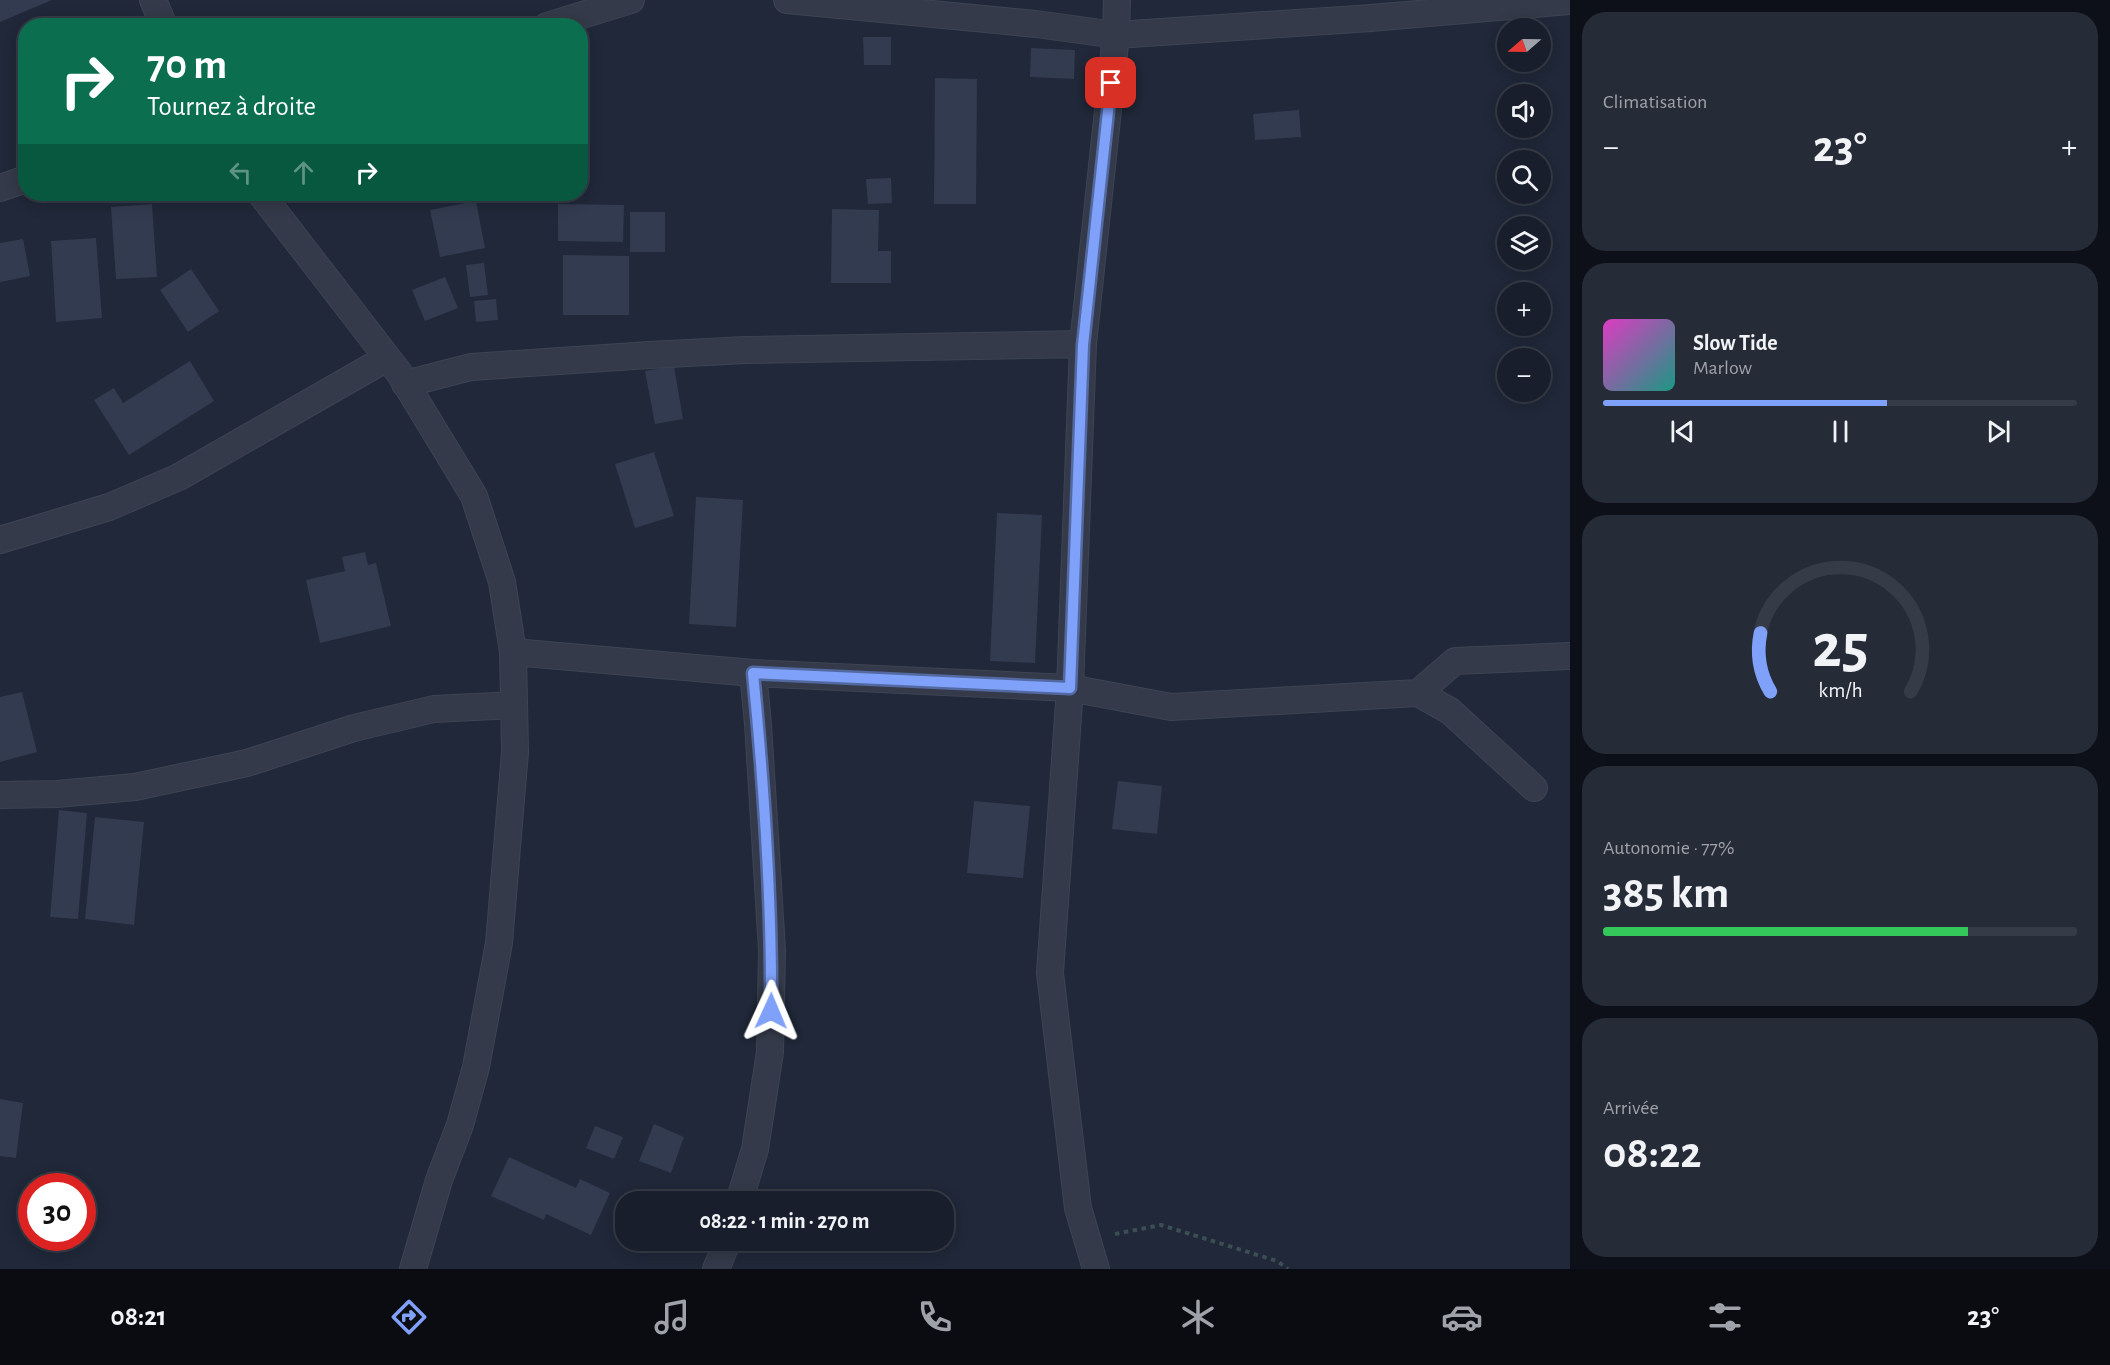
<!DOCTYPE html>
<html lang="fr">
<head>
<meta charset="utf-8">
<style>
	:root { --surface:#181e2b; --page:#252b37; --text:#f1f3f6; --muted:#9fa2a9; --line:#363c47; --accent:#80a1fa }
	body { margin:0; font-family:"Alegreya Sans",sans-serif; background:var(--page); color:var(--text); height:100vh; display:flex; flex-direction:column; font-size:22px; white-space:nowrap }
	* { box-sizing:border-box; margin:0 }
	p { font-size:20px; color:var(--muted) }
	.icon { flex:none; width:33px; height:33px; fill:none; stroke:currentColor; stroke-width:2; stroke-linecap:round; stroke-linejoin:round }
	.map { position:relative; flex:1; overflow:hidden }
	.sheet { display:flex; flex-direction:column; gap:12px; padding:12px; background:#0d1018; width:540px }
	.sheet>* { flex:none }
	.banner { position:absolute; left:18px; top:18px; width:570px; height:183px; border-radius:24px; box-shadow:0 3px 15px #0003,0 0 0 2px var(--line); background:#0b6e4f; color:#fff; overflow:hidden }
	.needle { width:39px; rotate:250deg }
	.controls { position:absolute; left:1497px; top:18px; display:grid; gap:12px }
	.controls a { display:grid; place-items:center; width:54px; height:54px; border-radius:50%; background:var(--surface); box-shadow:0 3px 15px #0003,0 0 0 2px var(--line); font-size:30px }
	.speed { position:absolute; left:18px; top:1173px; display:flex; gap:12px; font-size:30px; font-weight:700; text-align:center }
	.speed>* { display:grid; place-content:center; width:78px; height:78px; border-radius:50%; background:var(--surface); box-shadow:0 3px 15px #0003,0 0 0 2px var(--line); line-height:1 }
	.speed .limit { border:9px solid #d22; background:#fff; color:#111 }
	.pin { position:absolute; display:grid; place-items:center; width:51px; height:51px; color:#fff; margin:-26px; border-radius:12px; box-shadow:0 3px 9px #0006 }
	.me { position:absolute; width:66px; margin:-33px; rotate:1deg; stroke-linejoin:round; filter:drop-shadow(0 0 4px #0008) }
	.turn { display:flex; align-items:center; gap:21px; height:126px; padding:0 30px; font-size:27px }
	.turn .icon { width:78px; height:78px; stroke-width:2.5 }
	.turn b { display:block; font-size:42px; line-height:51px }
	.lanes { display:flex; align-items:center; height:57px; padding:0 30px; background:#0003; justify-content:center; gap:30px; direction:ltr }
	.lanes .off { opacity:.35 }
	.big { font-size:45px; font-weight:600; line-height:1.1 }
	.sheet .card { flex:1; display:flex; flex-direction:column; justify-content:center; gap:9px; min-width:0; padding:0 21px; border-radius:24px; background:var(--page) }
	.sheet .dial { align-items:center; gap:0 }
	.dial svg { height:156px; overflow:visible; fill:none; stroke:var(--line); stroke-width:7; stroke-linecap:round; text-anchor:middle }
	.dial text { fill:var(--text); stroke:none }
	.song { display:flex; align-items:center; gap:18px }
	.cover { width:72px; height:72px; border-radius:9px; background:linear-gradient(135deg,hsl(310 70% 55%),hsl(170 70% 35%)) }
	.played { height:6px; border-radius:3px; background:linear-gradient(90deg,var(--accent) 60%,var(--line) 60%) }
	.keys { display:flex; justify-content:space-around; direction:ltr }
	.heat { display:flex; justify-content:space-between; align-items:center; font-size:33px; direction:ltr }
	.charge { height:9px; border-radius:4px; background:linear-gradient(90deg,#34c759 77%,var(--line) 0) }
	.trip { position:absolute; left:615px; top:1191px; width:339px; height:60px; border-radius:24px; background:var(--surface); box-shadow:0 3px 15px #0003,0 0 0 2px var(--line); font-weight:600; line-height:60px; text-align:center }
	.tab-bar { display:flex; height:96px; justify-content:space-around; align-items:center; background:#0a0c11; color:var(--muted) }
	.tab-bar .icon { width:42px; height:42px }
	.tab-bar .selected { color:var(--accent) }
	.tab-bar b { font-size:27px; color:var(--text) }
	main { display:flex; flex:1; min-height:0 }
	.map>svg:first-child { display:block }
	.building { fill:#323b50 }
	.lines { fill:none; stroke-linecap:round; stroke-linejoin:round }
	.minor-casing { stroke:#3d4453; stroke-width:28 }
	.path { stroke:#3b4e53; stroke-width:4; stroke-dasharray:4.5 4.5; stroke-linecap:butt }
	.minor { stroke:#343a49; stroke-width:26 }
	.route-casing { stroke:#5369a2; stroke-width:15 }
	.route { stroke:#80a1fa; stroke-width:10 }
</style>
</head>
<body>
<main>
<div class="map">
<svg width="1570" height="1269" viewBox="0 0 1570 1269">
	<rect width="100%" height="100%" fill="#202839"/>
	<path class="building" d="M0 0H52L0 22Z
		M863 37H891V65H864Z
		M1031 48 1075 50 1074 79 1030 77Z
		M935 78 977 79 976 204H934Z
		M1299 110 1301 137 1255 140 1253 114Z
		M891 178 892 203 868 204 866 179Z
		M476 201 485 248 440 257 430 210Z
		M152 204 157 277 116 279 111 207Z
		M558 204 624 205 623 242 558 241Z
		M832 209 879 210 878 251H891V283H831Z
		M630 212H665V252H630Z
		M96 238 102 318 56 322 51 241Z
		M23 239 30 276 0 282V243Z
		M563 255 629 256V315H563Z
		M484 263 488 295 470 297 466 265Z
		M191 269 219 311 188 332 160 290Z
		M445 277 458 308 425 321 412 290Z
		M496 299 498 320 476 322 474 301Z
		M190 361 214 401 129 455 94 400 114 388 123 403Z
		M674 366 683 419 655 424 645 371Z
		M654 452 674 516 635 528 615 464Z
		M696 497 743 500 736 627 689 624Z
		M997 513 1042 515 1035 663 990 661Z
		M365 552 368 565 376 563 391 626 320 643 306 580 345 571 342 557Z
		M22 692 37 752 0 762V697Z
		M1118 781 1162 786 1157 834 1112 829Z
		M974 801 1030 806 1023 878 967 873Z
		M59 810 87 813 78 919 50 917Z
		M95 817 144 822 134 925 85 919Z
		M0 1099 23 1103 16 1158 0 1156Z
		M654 1124 684 1137 671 1173 639 1161Z
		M595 1126 623 1137 614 1159 586 1148Z
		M509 1157 576 1188 580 1179 610 1193 591 1235 546 1214 544 1220 491 1196Z"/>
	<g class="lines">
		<g class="minor-casing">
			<path id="minor" d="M153 0 164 26
				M787 0 1036 24 1116 35 1371 18 1570 1
				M547 26 631 0
				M0 188 26 179
				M261 194 400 374 474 496 502 582 513 652 515 752 499 943 476 1067 460 1125 439 1180 413 1269
				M405 384 471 367 649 355 746 350 1083 344
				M0 540 109 507 179 477 387 358
				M513 652 753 673 1070 688 1171 707 1418 693 1455 661 1570 656
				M1418 693 1450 711 1534 788
				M0 795 57 794 135 787 247 763 354 728 434 709 514 705
				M739 1202 755 1149 770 1052 772 950 758 724 753 673
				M716 1269 728 1240
				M1096 1269 1078 1208 1050 973 1070 688 1083 344 1116 35 1117 0"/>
		</g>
		<path class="path" d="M1115 1234 1161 1225 1277 1261 1288 1269"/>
		<use href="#minor" class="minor"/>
	</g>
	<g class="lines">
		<g class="route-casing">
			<path id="route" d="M771 1011C772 899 764 785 753 673L1070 688 1083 345 1111 83"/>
		</g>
		<use href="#route" class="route"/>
	</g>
</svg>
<div class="controls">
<a><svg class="needle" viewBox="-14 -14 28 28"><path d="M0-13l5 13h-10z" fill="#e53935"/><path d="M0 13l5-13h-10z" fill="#9fa2a9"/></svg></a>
<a><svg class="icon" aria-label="sound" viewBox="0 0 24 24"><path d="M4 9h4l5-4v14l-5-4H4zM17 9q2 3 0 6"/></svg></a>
<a><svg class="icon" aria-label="search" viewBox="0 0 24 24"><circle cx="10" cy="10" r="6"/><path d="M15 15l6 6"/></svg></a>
<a><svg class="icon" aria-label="layers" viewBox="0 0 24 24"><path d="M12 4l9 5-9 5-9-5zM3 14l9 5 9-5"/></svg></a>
<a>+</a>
<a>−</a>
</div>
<div class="speed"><div class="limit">30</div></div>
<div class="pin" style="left:1111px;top:83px;background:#d93025"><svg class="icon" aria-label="arrive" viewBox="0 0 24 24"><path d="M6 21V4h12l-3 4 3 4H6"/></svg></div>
<svg class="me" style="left:771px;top:1011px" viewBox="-20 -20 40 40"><path d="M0-17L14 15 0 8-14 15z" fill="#80a1fa" stroke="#fff" stroke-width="4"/></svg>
<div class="trip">08:22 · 1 min · 270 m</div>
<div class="banner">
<div class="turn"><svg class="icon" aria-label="right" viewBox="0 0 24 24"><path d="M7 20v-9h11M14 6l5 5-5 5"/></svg><div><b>70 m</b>Tournez à droite</div></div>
<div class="lanes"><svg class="icon off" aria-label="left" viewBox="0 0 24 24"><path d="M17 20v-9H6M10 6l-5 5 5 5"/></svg><svg class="icon off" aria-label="ahead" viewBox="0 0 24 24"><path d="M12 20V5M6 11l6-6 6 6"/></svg><svg class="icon" aria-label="right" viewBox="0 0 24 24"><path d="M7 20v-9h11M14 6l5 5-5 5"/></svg></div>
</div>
</div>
<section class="sheet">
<div class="card"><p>Climatisation</p>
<div class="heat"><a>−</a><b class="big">23°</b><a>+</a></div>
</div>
<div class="card">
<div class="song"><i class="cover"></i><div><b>Slow Tide</b><p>Marlow</p></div></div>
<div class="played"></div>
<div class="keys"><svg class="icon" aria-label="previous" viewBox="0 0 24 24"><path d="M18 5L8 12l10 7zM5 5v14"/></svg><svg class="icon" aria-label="pause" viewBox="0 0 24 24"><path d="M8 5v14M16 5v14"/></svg><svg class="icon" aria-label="next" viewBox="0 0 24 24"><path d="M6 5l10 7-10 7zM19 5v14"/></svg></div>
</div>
<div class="card dial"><svg viewBox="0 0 100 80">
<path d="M14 69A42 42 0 1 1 86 69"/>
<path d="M14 69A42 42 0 0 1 9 39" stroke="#80a1fa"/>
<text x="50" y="56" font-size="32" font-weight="700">25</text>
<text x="50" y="72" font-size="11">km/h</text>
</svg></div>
<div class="card"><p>Autonomie · 77%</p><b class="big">385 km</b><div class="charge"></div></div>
<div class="card"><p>Arrivée</p><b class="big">08:22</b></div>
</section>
</main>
<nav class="tab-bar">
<b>08:21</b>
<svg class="icon selected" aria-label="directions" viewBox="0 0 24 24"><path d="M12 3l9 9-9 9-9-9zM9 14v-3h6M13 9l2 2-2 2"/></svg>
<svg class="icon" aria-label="music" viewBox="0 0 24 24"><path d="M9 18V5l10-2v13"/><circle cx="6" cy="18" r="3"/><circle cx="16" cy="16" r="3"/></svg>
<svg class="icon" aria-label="phone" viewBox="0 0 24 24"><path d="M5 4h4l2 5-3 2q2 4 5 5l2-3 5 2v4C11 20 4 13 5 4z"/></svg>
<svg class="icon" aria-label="climate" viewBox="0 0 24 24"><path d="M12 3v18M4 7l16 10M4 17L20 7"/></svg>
<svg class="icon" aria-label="car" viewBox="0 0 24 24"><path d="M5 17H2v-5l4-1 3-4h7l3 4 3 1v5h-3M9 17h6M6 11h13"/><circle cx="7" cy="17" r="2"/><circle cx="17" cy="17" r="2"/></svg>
<svg class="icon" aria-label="filters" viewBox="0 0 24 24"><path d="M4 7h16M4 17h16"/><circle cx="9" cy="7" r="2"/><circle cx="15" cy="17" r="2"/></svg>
<b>23°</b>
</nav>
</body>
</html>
